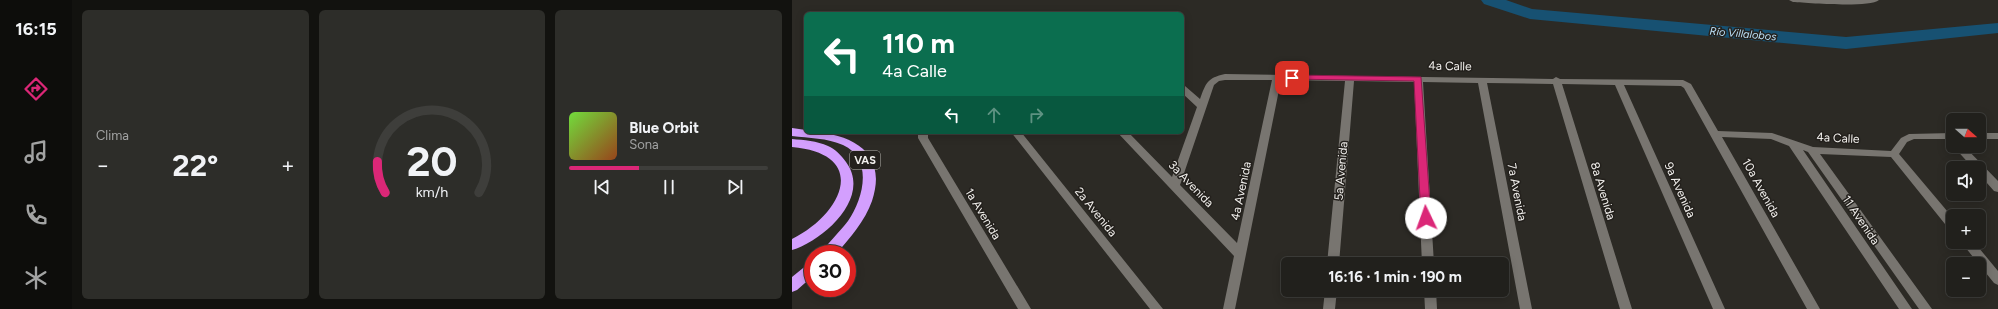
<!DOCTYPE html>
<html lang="es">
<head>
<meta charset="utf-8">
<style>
	:root { --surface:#21201c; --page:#2d2d29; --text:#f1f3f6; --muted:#a2a3a3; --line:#3e3e3b; --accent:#db2777 }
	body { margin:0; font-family:Figtree,sans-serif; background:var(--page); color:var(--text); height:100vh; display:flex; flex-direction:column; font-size:15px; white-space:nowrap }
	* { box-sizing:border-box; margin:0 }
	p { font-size:13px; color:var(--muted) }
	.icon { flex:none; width:22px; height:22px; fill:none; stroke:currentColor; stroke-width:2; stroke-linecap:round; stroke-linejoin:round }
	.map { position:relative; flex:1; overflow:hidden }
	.sheet { display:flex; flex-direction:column; gap:10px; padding:10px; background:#12120f; width:720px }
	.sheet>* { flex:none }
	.guide { position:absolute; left:12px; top:12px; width:380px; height:122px; border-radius:6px; box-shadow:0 2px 10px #0003,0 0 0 1px var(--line); background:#0b6e4f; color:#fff; overflow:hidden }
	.needle { width:26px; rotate:111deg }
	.controls { position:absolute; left:1154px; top:113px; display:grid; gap:8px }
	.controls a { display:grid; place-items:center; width:40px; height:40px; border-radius:6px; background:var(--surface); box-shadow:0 2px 10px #0003,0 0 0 1px var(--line); font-size:20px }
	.speed { position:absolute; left:12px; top:245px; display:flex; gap:8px; font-size:20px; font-weight:700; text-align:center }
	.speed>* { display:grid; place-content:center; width:52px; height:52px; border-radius:50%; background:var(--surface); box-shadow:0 2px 10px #0003,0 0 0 1px var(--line); line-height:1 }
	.speed .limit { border:6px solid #d22; background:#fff; color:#111 }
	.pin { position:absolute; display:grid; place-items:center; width:34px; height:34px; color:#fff; margin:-17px; border-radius:8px; box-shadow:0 2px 6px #0006 }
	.me { position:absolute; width:44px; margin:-22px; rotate:357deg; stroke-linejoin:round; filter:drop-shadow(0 0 3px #0008) }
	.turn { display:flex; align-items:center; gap:14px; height:84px; padding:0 12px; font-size:18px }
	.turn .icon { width:52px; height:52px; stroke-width:2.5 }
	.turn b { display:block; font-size:28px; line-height:34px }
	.lanes { display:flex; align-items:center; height:38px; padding:0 12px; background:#0003; justify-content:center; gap:20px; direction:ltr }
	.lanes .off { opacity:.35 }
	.big { font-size:30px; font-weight:700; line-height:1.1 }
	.sheet .card { flex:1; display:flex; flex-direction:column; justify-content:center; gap:6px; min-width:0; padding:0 14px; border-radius:6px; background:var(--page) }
	.sheet .dial { align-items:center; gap:0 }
	.dial svg { height:104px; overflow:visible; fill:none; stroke:var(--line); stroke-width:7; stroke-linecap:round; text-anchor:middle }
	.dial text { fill:var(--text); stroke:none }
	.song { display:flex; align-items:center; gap:12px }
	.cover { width:48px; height:48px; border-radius:6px; background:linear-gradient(135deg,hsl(100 70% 55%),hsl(20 70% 35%)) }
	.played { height:4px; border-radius:2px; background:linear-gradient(90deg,var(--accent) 35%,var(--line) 35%) }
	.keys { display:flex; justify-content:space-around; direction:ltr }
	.heat { display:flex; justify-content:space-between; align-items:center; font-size:22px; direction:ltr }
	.sheet .tiles { flex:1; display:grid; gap:10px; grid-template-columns:repeat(3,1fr) }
	.trip { position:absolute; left:489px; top:257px; width:228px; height:40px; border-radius:6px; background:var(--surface); box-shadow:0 2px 10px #0003,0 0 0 1px var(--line); font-weight:700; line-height:40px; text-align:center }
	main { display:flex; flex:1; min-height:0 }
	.dock { display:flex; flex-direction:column; width:72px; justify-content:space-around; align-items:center; background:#0d0d0b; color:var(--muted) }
	.dock .icon { width:28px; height:28px }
	.dock .current { color:var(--accent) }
	.dock b { font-size:18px; color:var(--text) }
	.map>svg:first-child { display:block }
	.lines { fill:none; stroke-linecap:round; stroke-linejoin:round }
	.river { fill:#175172; fill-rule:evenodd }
	.minor { fill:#787570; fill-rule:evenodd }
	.highway { fill:#d39ffe; fill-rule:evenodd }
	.route { fill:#db2777; stroke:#8e194d }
	.labels { text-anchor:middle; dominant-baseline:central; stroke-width:3; stroke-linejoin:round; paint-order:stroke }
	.far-water-label { font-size:11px; font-style:italic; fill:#bce1f9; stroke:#23201c }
	.shield { fill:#23201c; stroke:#b4b2ae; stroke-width:1 }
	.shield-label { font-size:11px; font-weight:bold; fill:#f2f0ed }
	.street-label { font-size:12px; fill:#f2f0ed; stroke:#23201c }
</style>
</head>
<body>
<main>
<nav class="dock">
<b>16:15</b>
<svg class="icon current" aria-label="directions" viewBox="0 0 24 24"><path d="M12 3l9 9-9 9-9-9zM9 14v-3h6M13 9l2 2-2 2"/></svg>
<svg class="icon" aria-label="music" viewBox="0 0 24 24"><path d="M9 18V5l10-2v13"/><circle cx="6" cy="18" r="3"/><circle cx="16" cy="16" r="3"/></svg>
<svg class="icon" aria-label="phone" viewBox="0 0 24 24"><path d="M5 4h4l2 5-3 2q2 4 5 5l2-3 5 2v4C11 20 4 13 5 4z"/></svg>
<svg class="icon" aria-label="climate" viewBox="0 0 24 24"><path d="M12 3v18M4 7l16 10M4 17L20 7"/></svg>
</nav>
<section class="sheet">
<div class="tiles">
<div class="card"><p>Clima</p>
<div class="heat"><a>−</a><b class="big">22°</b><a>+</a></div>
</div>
<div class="card dial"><svg viewBox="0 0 100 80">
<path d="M14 69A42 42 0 1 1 86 69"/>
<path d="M14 69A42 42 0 0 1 8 45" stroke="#db2777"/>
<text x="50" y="56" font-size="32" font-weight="700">20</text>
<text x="50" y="72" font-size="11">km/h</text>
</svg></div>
<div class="card">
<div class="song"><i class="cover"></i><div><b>Blue Orbit</b><p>Sona</p></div></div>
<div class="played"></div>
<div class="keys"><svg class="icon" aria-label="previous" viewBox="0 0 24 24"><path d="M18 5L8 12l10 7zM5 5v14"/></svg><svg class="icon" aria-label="pause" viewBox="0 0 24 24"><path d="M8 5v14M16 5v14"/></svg><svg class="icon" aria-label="next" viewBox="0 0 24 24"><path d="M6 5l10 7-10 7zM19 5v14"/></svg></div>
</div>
</div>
</section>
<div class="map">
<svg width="1206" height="309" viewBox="0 0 1206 309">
	<rect width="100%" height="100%" fill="#2c2a25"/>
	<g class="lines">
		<path class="river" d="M689 0H714L740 9 1054 37 1206 23V33L1054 49 738 19 692 4Z"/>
		<path class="minor" d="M997 0H1087C1077 8 1017 3 1001 2Z
			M433 74 761 79 764 77 768 79 891 80 899 84 926 131 980 133 1021 147 1099 151 1109 138 1117 134 1161 133V139H1122L1115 142 1107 154 1161 218V230L1157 229 1099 157 1028 154 1140 309H1127L1016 152 1011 150 1120 309H1107L997 146 979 139 930 137 1028 309H1015L892 88 889 86 832 85 933 309H921L823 85 770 84 840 309H828L761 84 695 83 740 309H728L686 83 631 82 642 264H630L622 82 562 81 547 264H535L553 81 489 80 443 309H431L442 256 325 132H336L380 177 405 107 390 93V85L393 86 408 99C414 83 415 78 433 74ZM433 80H480L445 243 388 185 422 85 427 81Z
			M126 132H136V138L239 309H226L126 138Z
			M219 132H229L371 309H358Z
			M1187 133H1206V139H1187Z
			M1161 146H1172L1206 181V192L1202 191 1187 174V168H1181Z
			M1169 242H1182L1206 271V285L1202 283Z
			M533 290H545L543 309H531Z
			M632 290H644L645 309H633Z"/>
		<path class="highway" d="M0 128 14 130V132C56 132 97 150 80 201 73 221 58 238 44 254H29C36 242 48 232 56 221 71 200 82 159 51 145 35 138 17 138 0 136Z
			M0 139C12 140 25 141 36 146 43 149 49 155 54 162 80 197 32 240 0 250V239C51 214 78 154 0 147Z
			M21 262V276L5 290 0 292V277L16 264Z"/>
	</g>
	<path class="route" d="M500 75 629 77 639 218 637 220H630L629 218 622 81 497 79 496 78Z"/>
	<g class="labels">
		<g class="far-water-label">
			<text transform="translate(951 34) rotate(5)">Río Villalobos</text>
		</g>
		<rect class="shield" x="58" y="151" width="30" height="18" rx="3"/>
		<g class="shield-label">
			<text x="73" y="160">VAS</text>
		</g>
		<g class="street-label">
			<text transform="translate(658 66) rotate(1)">4a Calle</text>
			<text transform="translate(1046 138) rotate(3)">4a Calle</text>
			<text transform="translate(549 171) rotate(-85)">5a Avenida</text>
			<text transform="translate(399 184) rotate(46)">3a Avenida</text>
			<text transform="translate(969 188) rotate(61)">10a Avenida</text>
			<text transform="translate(888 190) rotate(66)">9a Avenida</text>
			<text transform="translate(449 191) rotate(-78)">4a Avenida</text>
			<text transform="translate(811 191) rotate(73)">8a Avenida</text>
			<text transform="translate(725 192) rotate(79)">7a Avenida</text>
			<text transform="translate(304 212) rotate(51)">2a Avenida</text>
			<text transform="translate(191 214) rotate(59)">1a Avenida</text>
			<text transform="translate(1069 220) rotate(56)">11 Avenida</text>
		</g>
	</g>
</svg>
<div class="controls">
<a><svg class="needle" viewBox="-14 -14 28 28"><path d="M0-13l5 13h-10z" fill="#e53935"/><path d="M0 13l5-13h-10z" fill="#a2a3a3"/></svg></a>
<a><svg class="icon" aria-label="sound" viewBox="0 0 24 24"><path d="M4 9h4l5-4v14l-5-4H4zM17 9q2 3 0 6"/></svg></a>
<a>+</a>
<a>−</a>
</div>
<div class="speed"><div class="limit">30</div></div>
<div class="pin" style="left:500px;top:78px;background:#d93025"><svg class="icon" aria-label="arrive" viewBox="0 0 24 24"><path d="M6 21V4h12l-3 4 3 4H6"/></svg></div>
<svg class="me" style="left:634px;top:218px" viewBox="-20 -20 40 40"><circle r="19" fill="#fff"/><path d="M0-13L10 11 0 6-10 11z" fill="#db2777"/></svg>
<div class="trip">16:16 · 1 min · 190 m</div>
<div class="guide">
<div class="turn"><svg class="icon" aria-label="left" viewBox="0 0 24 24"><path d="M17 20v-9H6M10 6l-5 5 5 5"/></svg><div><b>110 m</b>4a Calle</div></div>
<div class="lanes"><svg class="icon" aria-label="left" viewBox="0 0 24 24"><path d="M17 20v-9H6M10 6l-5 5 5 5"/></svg><svg class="icon off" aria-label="ahead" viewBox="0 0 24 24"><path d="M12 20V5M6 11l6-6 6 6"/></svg><svg class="icon off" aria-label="right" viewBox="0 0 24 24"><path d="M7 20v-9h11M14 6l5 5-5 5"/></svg></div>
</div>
</div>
</main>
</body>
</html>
